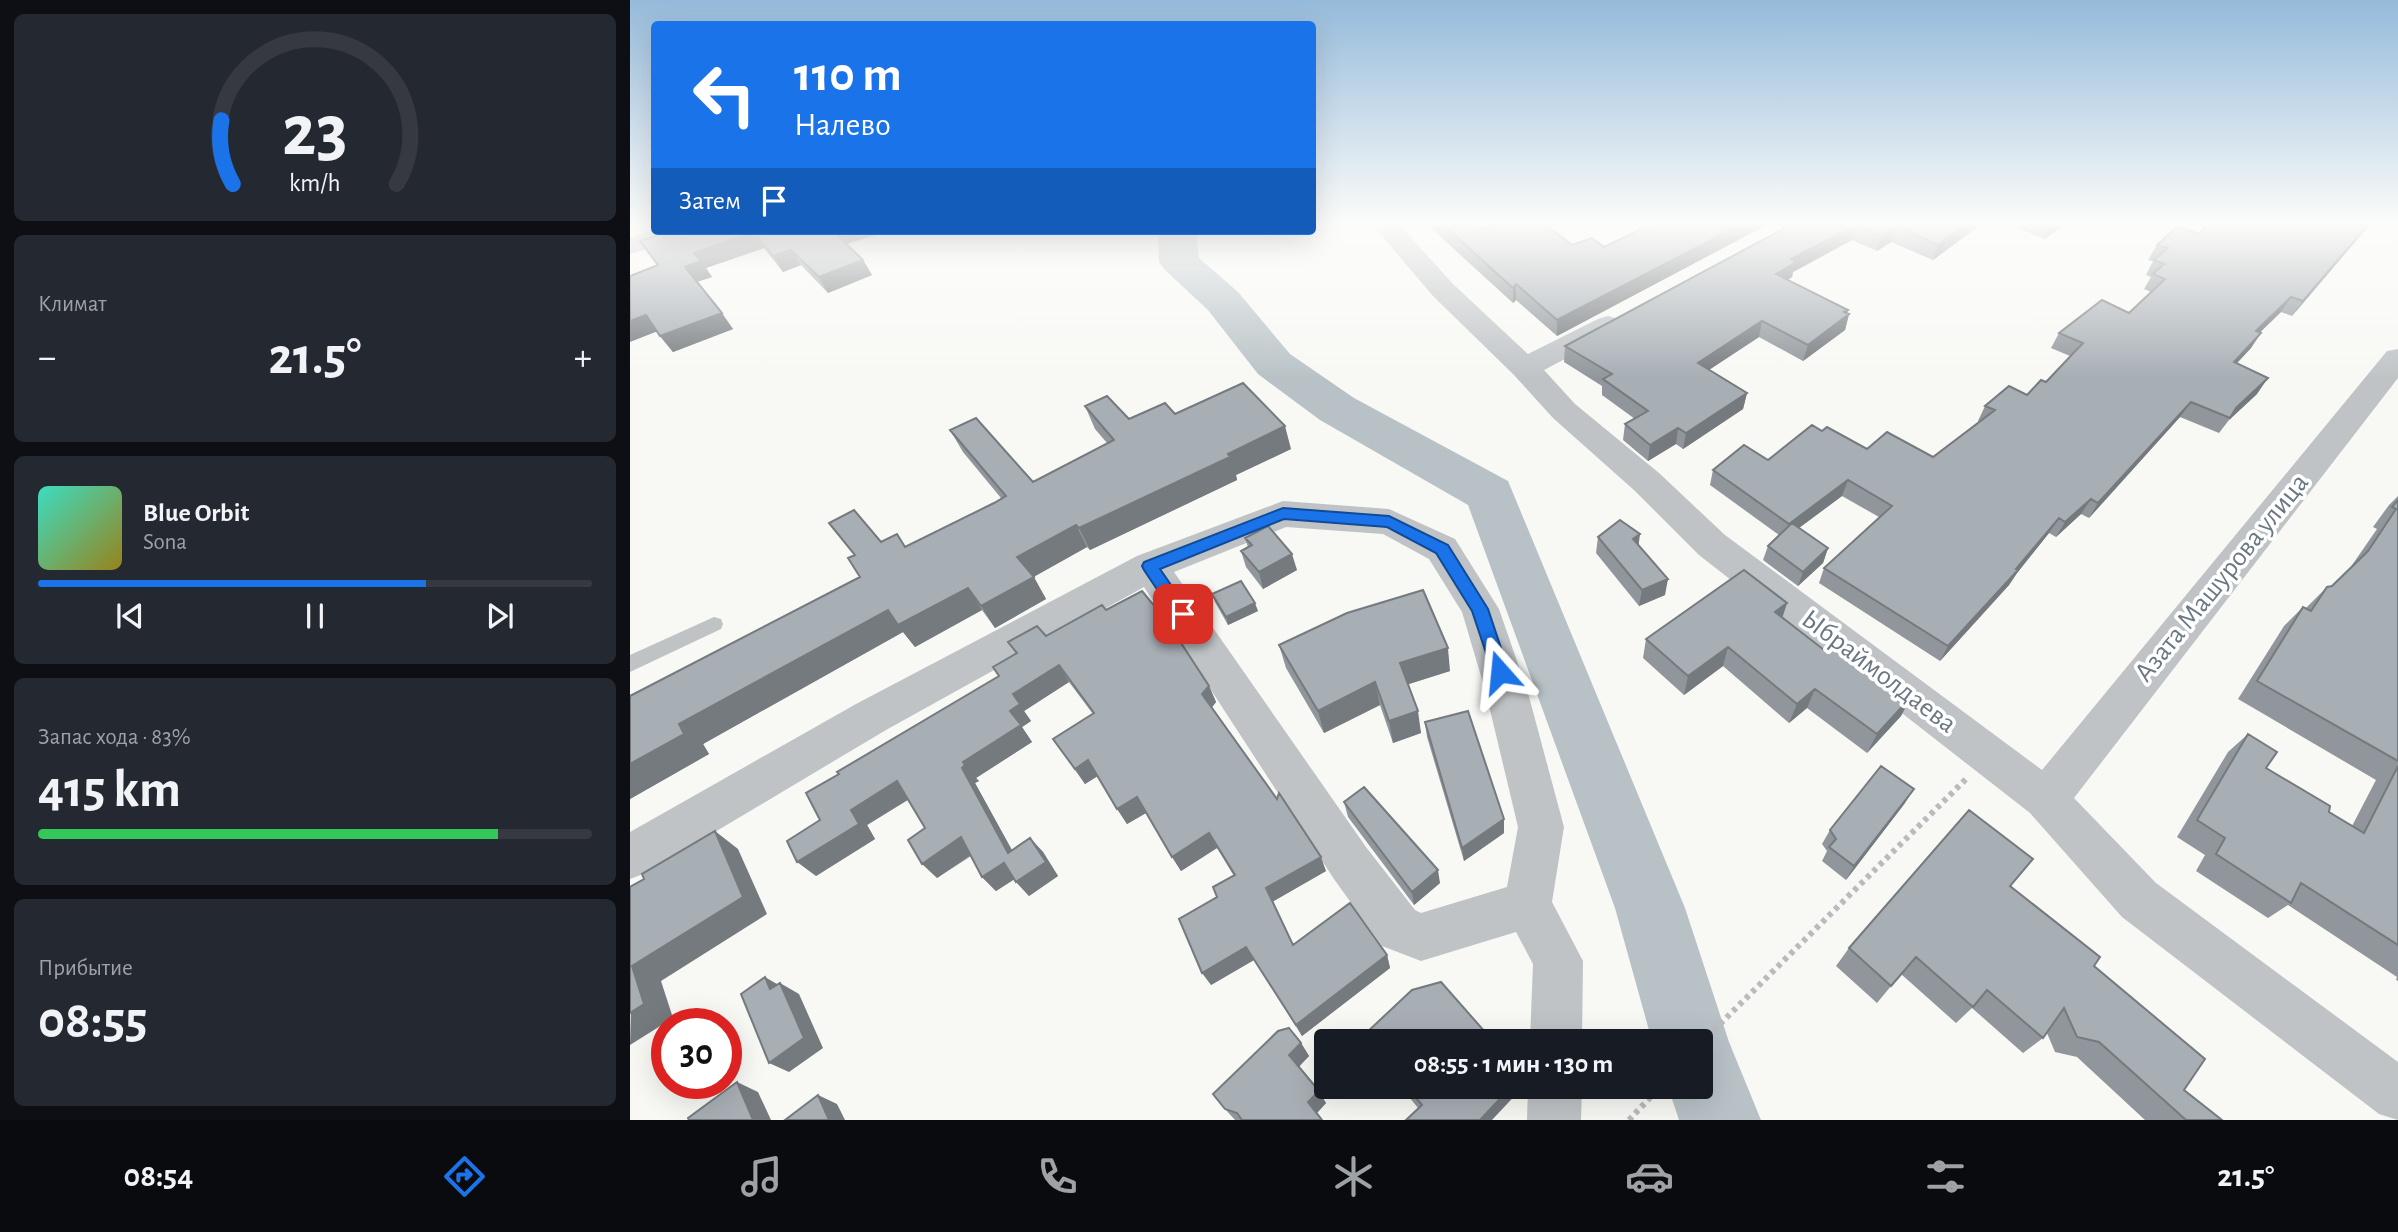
<!DOCTYPE html>
<html lang="ru">
<head>
<meta charset="utf-8">
<style>
	:root { --surface:#171b24; --page:#242831; --text:#f1f3f6; --muted:#9ea1a6; --line:#363941; --accent:#1a73e8 }
	body { margin:0; font-family:"Alegreya Sans",sans-serif; background:var(--page); color:var(--text); height:100vh; display:flex; flex-direction:column; font-size:26px; white-space:nowrap }
	* { box-sizing:border-box; margin:0 }
	p { font-size:23px; color:var(--muted) }
	.icon { flex:none; width:38px; height:38px; fill:none; stroke:currentColor; stroke-width:2; stroke-linecap:round; stroke-linejoin:round }
	.map { position:relative; flex:1; overflow:hidden }
	.side { display:flex; flex-direction:column; gap:14px; padding:14px; background:#0d0f14; width:630px }
	.side>* { flex:none }
	.banner { position:absolute; left:21px; top:21px; width:665px; height:214px; border-radius:7px; box-shadow:0 7px 28px #0002; background:#1a73e8; color:#fff; overflow:hidden }
	.speed { position:absolute; left:21px; top:1008px; display:flex; gap:14px; font-size:35px; font-weight:700; text-align:center }
	.speed>* { display:grid; place-content:center; width:91px; height:91px; border-radius:50%; background:var(--surface); box-shadow:0 7px 28px #0002; line-height:1 }
	.speed .limit { border:10px solid #d22; background:#fff; color:#111 }
	.pin { position:absolute; display:grid; place-items:center; width:60px; height:60px; color:#fff; margin:-30px; border-radius:14px; box-shadow:0 4px 10px #0006 }
	.me { position:absolute; width:77px; margin:-38px; rotate:342deg; stroke-linejoin:round; filter:drop-shadow(0 0 5px #0008) }
	.turn { display:flex; align-items:center; gap:24px; height:147px; padding:0 28px; font-size:32px }
	.turn .icon { width:91px; height:91px; stroke-width:2.5 }
	.turn b { display:block; font-size:49px; line-height:60px }
	.then { display:flex; align-items:center; height:66px; padding:0 28px; background:#0003; gap:14px; font-size:26px }
	.big { font-size:52px; font-weight:700; line-height:1.1 }
	.side .tile { flex:1; display:flex; flex-direction:column; justify-content:center; gap:10px; min-width:0; padding:0 24px; border-radius:10px; background:var(--page) }
	.side .dial { align-items:center; gap:0 }
	.dial svg { height:182px; overflow:visible; fill:none; stroke:var(--line); stroke-width:7; stroke-linecap:round; text-anchor:middle }
	.dial text { fill:var(--text); stroke:none }
	.song { display:flex; align-items:center; gap:21px }
	.cover { width:84px; height:84px; border-radius:10px; background:linear-gradient(135deg,hsl(170 70% 55%),hsl(50 70% 35%)) }
	.played { height:7px; border-radius:4px; background:linear-gradient(90deg,var(--accent) 70%,var(--line) 70%) }
	.keys { display:flex; justify-content:space-around; direction:ltr }
	.heat { display:flex; justify-content:space-between; align-items:center; font-size:38px; direction:ltr }
	.charge { height:10px; border-radius:5px; background:linear-gradient(90deg,#34c759 83%,var(--line) 0) }
	.trip { position:absolute; left:684px; top:1029px; width:399px; height:70px; border-radius:7px; background:var(--surface); box-shadow:0 7px 28px #0002; font-weight:700; line-height:70px; text-align:center }
	.dock { display:flex; height:112px; justify-content:space-around; align-items:center; background:#090b0e; color:var(--muted) }
	.dock .icon { width:49px; height:49px }
	.dock .current { color:var(--accent) }
	.dock b { font-size:32px; color:var(--text) }
	main { display:flex; flex:1; min-height:0 }
	.map>svg:first-child { display:block }
	.lines { fill:none; stroke-linecap:round; stroke-linejoin:round }
	.river { fill:#b8c2c6; fill-rule:evenodd }
	.path { stroke:#b9bcbe; stroke-width:6; stroke-dasharray:4.5 4.5; stroke-linecap:butt }
	.service { fill:#bfc3c6; fill-rule:evenodd }
	.minor { fill:#bfc3c6; fill-rule:evenodd }
	.wall { fill:#90969b }
	.shaded-wall { fill:#757a7e }
	.building { fill:#a7aeb4; stroke:#757a7e; stroke-width:2 }
	.route { fill:#1a73e8; stroke:#114b97; stroke-width:2 }
	.labels { text-anchor:middle; dominant-baseline:central; stroke-width:7; stroke-linejoin:round; paint-order:stroke }
	.street-label { font-size:28px; fill:#6a7883; stroke:#fff }
</style>
</head>
<body>
<main>
<section class="side">
<div class="tile dial"><svg viewBox="0 0 100 80">
<path d="M14 69A42 42 0 1 1 86 69"/>
<path d="M14 69A42 42 0 0 1 9 41" stroke="#1a73e8"/>
<text x="50" y="56" font-size="32" font-weight="700">23</text>
<text x="50" y="72" font-size="11">km/h</text>
</svg></div>
<div class="tile"><p>Климат</p>
<div class="heat"><a>−</a><b class="big">21.5°</b><a>+</a></div>
</div>
<div class="tile">
<div class="song"><i class="cover"></i><div><b>Blue Orbit</b><p>Sona</p></div></div>
<div class="played"></div>
<div class="keys"><svg class="icon" aria-label="previous" viewBox="0 0 24 24"><path d="M18 5L8 12l10 7zM5 5v14"/></svg><svg class="icon" aria-label="pause" viewBox="0 0 24 24"><path d="M8 5v14M16 5v14"/></svg><svg class="icon" aria-label="next" viewBox="0 0 24 24"><path d="M6 5l10 7-10 7zM19 5v14"/></svg></div>
</div>
<div class="tile"><p>Запас хода · 83%</p><b class="big">415 km</b><div class="charge"></div></div>
<div class="tile"><p>Прибытие</p><b class="big">08:55</b></div>
</section>
<div class="map">
<svg width="1768" height="1120" viewBox="0 0 1768 1120">
	<rect width="100%" height="100%" fill="#f8f8f5"/>
	<g class="lines">
		<path class="river" d="M528 231H566L569 258 608 292 660 354 724 398 878 481 1055 908 1099 1042 1131 1120H1049L1038 1087H1071V1041H1022L985 908 838 505 690 420 628 374 578 310 535 270 529 262Z"/>
		<path class="path" d="M1071 1043 1336 779
			M999 1120 1030 1087"/>
		<path class="service" d="M84 617 91 619 93 624 91 629 0 672V655Z"/>
		<path class="minor" d="M740 222H767L823 284 898 354 968 319 978 316 988 319 993 325 988 331 914 370 945 404 1029 473 1095 535 1412 770 1757 351 1768 349V378L1444 798 1526 883 1768 1062V1120L1749 1114 1492 917 1400 813 1069 555 1005 491 923 418 884 375 803 296Z
			M24 230V231H63L59 237 0 254V238Z
			M653 501 759 509 825 539 869 609 898 693 934 827 922 902 953 961 952 1041H900L903 964 886 932 791 961 752 946 704 879 514 587 256 730 16 873 0 879V832L226 704 507 556ZM656 527 753 534 799 559 832 612 856 693 888 827 877 887 791 913 785 910 736 847 544 572Z
			M898 1087H952L951 1120H897Z"/>
	</g>
	<path class="wall" d="M801 222H847L853 229 942 245 974 247 1022 224 1018 222H1142L927 336 886 300 883 303 802 229Z
		M1166 222H1354L1303 260 1261 242 1247 251 1222 240 1163 272 1162 277 1158 280 1218 310 1217 313 1219 314 1215 330 1173 361 1129 337 1079 370 1117 393 1113 409 1053 449 1046 444 1018 461 993 440 995 424 1005 419 972 395V386L934 362 935 346Z
		M1373 222H1437L1415 239Z
		M1580 222H1742L1662 316 1651 312 1630 332 1621 348 1607 363 1627 394 1599 420 1589 433 1550 417 1459 518 1451 514 1426 537 1419 533 1387 573 1379 585 1310 661 1189 583 1194 568 1249 517 1212 496 1169 528 1198 548 1193 563 1168 586 1133 560 1138 546 1149 535 1080 485 1083 470 1138 460 1192 431 1237 449 1303 457 1349 422 1348 421 1355 406 1397 395 1416 382 1440 356 1421 348 1429 333 1499 313 1521 292 1514 289 1521 277 1516 275 1523 261 1518 260 1527 245 1569 234Z
		M258 231 217 244 233 260 242 275 198 293 171 265 153 272 134 248 76 268 82 277 67 282 103 329 43 352 30 336 28 265 30 234Z
		M455 406 499 419 545 414 661 449 606 475 607 480 460 550 457 547 403 577 416 599 365 628 352 610 285 647 273 632 73 744 79 754 0 799V696L230 577 251 542 276 547 364 503 371 498 333 452 320 430 403 482 477 443 465 429Z
		M1768 496V981L1766 980 1767 977 1658 905 1638 918 1566 871 1575 855 1547 837 1598 752 1618 734 1636 768 1699 812 1722 826 1746 780 1608 699 1654 626 1673 607 1676 608 1697 587 1702 586 1720 568 1747 529 1743 527 1759 505Z
		M968 537 1009 545 1035 595 1009 606 966 553Z
		M615 538 667 570 633 589 616 567 611 551 618 547Z
		M582 594 628 611 598 625 585 602Z
		M1157 603 1152 617 1198 653 1281 697 1271 716 1237 753 1177 708 1159 723 1093 666 1054 695 1013 658 1016 639Z
		M476 610 579 686 586 702 582 707 696 871 642 902 663 945 757 955 760 968 672 1036 624 960 581 985 587 897 604 876 587 848 551 871 516 813 497 824 468 776 455 784 423 739 463 714 439 682 394 711 401 721 392 727 402 742 346 778 349 781 345 783 382 850 400 838 413 852 428 876 399 896 384 879 366 891 352 877 341 856 307 878 295 828 278 800 237 825 245 839 186 876 190 820 369 676 386 653 378 642 416 636Z
		M649 645 820 671 778 684 791 733 763 743 750 705 694 733 656 668Z
		M795 722 874 833 834 861 797 737Z
		M714 802 810 883 784 905 718 817Z
		M1275 803 1216 880 1192 861 1197 851 1192 844 1200 830Z
		M1380 886 1464 966 1554 1090 1592 1120H1515L1447 1057 1425 1052 1417 1033 1413 1038 1393 1053 1342 1008 1326 1023 1271 974 1247 1003 1206 966 1219 948Z
		M671 1043 679 1056 669 1067 696 1103 687 1113 692 1120H605L595 1109Z
		M771 1087H892V1088L788 1108Z"/>
	<path class="shaded-wall" d="M1116 222H1142L927 336V320Z
		M1339 222H1354L1303 260 1308 245Z
		M1424 222H1437L1415 239 1422 223Z
		M1740 222H1742L1662 316 1673 301Z
		M1226 225 1222 240 1163 272 1162 277 1143 289 1146 274 1161 259Z
		M1266 226 1261 242 1247 251 1252 236Z
		M203 231H258L211 245Z
		M124 232 134 248 76 268 82 277 66 282 55 267 64 253Z
		M161 250 171 265 153 272 143 256Z
		M233 260 242 275 198 293 189 277Z
		M886 284V300L883 303V288Z
		M1661 297 1651 312 1616 346 1626 331Z
		M1218 310 1215 317 1219 314 1215 330 1173 361 1178 345Z
		M92 313 103 329 43 352 30 336Z
		M16 315 28 331 0 342V321Z
		M1132 321 1129 337 1065 379 1068 363Z
		M1631 333 1621 348 1593 378 1604 362Z
		M1638 378 1627 394 1599 420 1606 408Z
		M1117 393 1113 409 1053 449 1056 433Z
		M1561 402 1550 417 1459 518 1468 503Z
		M655 426 661 449 606 475 607 480 460 550 449 528 598 454Z
		M1048 428 1046 444 1018 461 1020 445Z
		M1218 480 1212 496 1154 539 1159 524Z
		M1461 499 1451 514 1426 537 1435 522Z
		M1429 518 1419 533 1387 573 1379 585 1310 661 1318 646 1386 569Z
		M446 525 457 547 400 579 387 557Z
		M1010 534 1008 550 1003 539Z
		M1198 548 1193 563 1168 586 1173 572Z
		M662 554 667 570 633 589 629 572Z
		M404 577 416 599 365 628 351 606Z
		M1038 579 1035 595 1009 606 1012 590Z
		M338 588 352 610 285 647 273 632 73 744 79 754 0 799V764L49 724 258 610Z
		M625 603 628 611 598 625 596 617Z
		M1157 603 1151 622 1145 612Z
		M1098 647 1093 666 1054 695 1058 676Z
		M818 648 820 671 773 686 770 663Z
		M429 665 439 682 394 711 401 721 392 727 402 742 346 778 349 781 345 783 391 867 378 853 332 768 333 762 380 711 383 694Z
		M745 682 750 705 694 733 688 711Z
		M579 686 586 702 580 710 572 694Z
		M1185 689 1177 708 1159 723 1167 704Z
		M1281 697 1271 716 1237 753 1247 734Z
		M788 711 791 733 763 743 759 721Z
		M458 760 469 775 455 784 445 769Z
		M267 781 282 797 237 825 245 839 186 876 167 862 221 810Z
		M1284 789 1275 803 1216 880 1224 866Z
		M507 797 516 813 497 824 487 809Z
		M874 819V833L834 861 832 848Z
		M85 831 108 849 137 914 31 981 43 1018 0 1045 2 966Z
		M579 833 587 848 551 871 542 857Z
		M331 837 345 852 307 878 292 864Z
		M400 838 413 852 428 876 399 896 386 882Z
		M691 857 696 871 642 902 636 888Z
		M374 863 388 877 366 891 352 877Z
		M808 870 810 883 784 905 782 892Z
		M616 947 624 960 581 985 572 973Z
		M757 955 760 968 672 1036 666 1025Z
		M135 977 152 987 150 983 169 994 193 1048 159 1072 139 1063 140 989Z
		M671 1043 679 1056 667 1068 659 1055Z
		M107 1082 128 1092 141 1120H123Z
		M881 1087H892V1088L862 1120H850Z
		M689 1091 696 1103 686 1114 678 1102Z
		M188 1095 207 1104 215 1120H199Z"/>
	<path class="building" d="M810 222H847L853 229 873 222H912L942 245 962 238 974 247 1026 222H1116L927 320 886 284 883 288Z
		M1166 222H1339L1308 245 1266 226 1252 236 1226 225 1161 259 1166 262 1146 274 1218 310 1214 312 1219 314 1178 345 1132 321 1068 363 1117 393 1056 433 1048 428 1020 445 995 424 1018 411 973 379 982 374 935 346Z
		M1580 222H1740L1673 301 1661 297 1626 331 1631 333 1604 362 1638 378 1606 408 1600 418 1561 402 1468 503 1461 499 1435 522 1429 518 1386 569 1388 570 1318 646 1194 568 1262 506 1218 480 1159 524 1083 470 1114 445 1138 460 1182 425 1192 431 1197 427 1237 449 1257 432 1303 457 1365 410 1355 406 1379 386 1397 395 1411 380 1416 382 1453 343 1429 333 1472 300 1499 313 1535 279 1523 274 1534 264 1524 260 1538 248 1527 245 1548 226 1569 234Z
		M28 231H203L233 260 189 277 161 250 143 256 124 232 64 253 71 261 55 267 92 313 30 336 16 315 0 321V276L28 265 10 241 30 234Z
		M613 383 655 426 598 454 600 457 449 528 446 525 387 557 404 577 351 606 338 588 268 625 258 610 49 724 54 734 0 764V696L230 577 218 558 225 555 199 523 224 510 251 542 267 534 275 547 364 503 376 496 320 430 346 418 403 482 484 440 455 406 477 396 499 419 535 403 545 414Z
		M1768 500V761L1627 681 1673 607 1681 611 1697 587 1702 586 1738 551 1766 509 1762 507Z
		M990 520 1010 534 1003 539 1038 579 1012 590 968 537Z
		M1162 523 1198 548 1173 572 1138 546Z
		M638 526 662 554 629 572 611 551 622 545 615 538Z
		M1114 570 1157 603 1145 612 1198 653 1209 642 1281 697 1247 734 1185 689 1167 704 1098 647 1058 676 1016 639Z
		M611 581 625 603 596 617 582 594Z
		M793 590 818 648 770 663 788 711 759 721 745 682 688 711 649 645 717 613Z
		M512 591 536 620 579 686 572 694 647 799 649 793 691 857 636 888 663 945 720 903 757 955 666 1025 616 947 572 973 549 919 587 897 583 887 605 875 579 833 542 857 507 797 487 809 458 760 445 769 423 739 464 713 429 665 383 694 390 704 380 711 391 725 333 762 335 765 332 768 378 853 400 838 416 862 386 882 374 863 352 877 331 837 292 864 278 840 295 828 267 781 221 810 229 824 167 862 157 841 190 820 176 793 209 774 207 772 369 676 363 667 387 653 378 642 407 626 416 636 472 605 476 610Z
		M838 711 874 819 832 848 795 722Z
		M1618 734 1647 752 1636 768 1700 806 1699 812 1734 833 1768 766V945L1671 883 1661 903 1586 854 1595 838 1567 820Z
		M1251 766 1284 789 1224 866 1199 847 1206 839 1200 830Z
		M734 787 808 870 782 892 714 802Z
		M1339 810 1403 859 1380 886 1470 957 1464 966 1575 1059 1554 1090 1592 1120H1556L1469 1042 1447 1037 1434 1008 1413 1038 1357 990 1343 1007 1286 957 1261 986 1219 948Z
		M85 831 113 897 2 966 14 1004 0 1013V887L14 879 12 874Z
		M135 977 140 989 150 983 174 1038 139 1063 111 994Z
		M811 982 863 1041H741L735 1034 782 990Z
		M659 1028 671 1043 659 1055 689 1091 678 1102 692 1120H612L607 1113 595 1109 583 1094 648 1031Z
		M107 1082 123 1120H59L58 1118Z
		M777 1087H881L850 1120H776L792 1105Z
		M188 1095 199 1120H155Z"/>
	<linearGradient id="sky" x2="0" y2="1"><stop stop-color="#95bada"/><stop offset="0.59" stop-color="#fcfcfa"/><stop offset="1" stop-color="#fcfcfa" stop-opacity="0"/></linearGradient>
	<rect width="1768" height="379" fill="url(#sky)"/>
	<path class="route" d="M653 508 759 516 818 545 858 609 879 672 876 677 870 679 864 677 842 611 806 553 757 527 654 519 530 569 561 614 559 619H547L514 570 512 566 514 562Z"/>
	<g class="labels">
		<g class="street-label">
			<text transform="translate(1592 578) rotate(-51)">Азата Машурова улица</text>
			<text transform="translate(1249 672) rotate(37)">Ыбраймолдаева</text>
		</g>
	</g>
</svg>
<div class="speed"><div class="limit">30</div></div>
<div class="pin" style="left:553px;top:614px;background:#d93025"><svg class="icon" aria-label="arrive" viewBox="0 0 24 24"><path d="M6 21V4h12l-3 4 3 4H6"/></svg></div>
<svg class="me" style="left:870px;top:672px" viewBox="-20 -20 40 40"><path d="M0-17L14 15 0 8-14 15z" fill="#1a73e8" stroke="#fff" stroke-width="4"/></svg>
<div class="trip">08:55 · 1 мин · 130 m</div>
<div class="banner">
<div class="turn"><svg class="icon" aria-label="left" viewBox="0 0 24 24"><path d="M17 20v-9H6M10 6l-5 5 5 5"/></svg><div><b>110 m</b>Налево</div></div>
<div class="then">Затем<svg class="icon" aria-label="arrive" viewBox="0 0 24 24"><path d="M6 21V4h12l-3 4 3 4H6"/></svg></div>
</div>
</div>
</main>
<nav class="dock">
<b>08:54</b>
<svg class="icon current" aria-label="directions" viewBox="0 0 24 24"><path d="M12 3l9 9-9 9-9-9zM9 14v-3h6M13 9l2 2-2 2"/></svg>
<svg class="icon" aria-label="music" viewBox="0 0 24 24"><path d="M9 18V5l10-2v13"/><circle cx="6" cy="18" r="3"/><circle cx="16" cy="16" r="3"/></svg>
<svg class="icon" aria-label="phone" viewBox="0 0 24 24"><path d="M5 4h4l2 5-3 2q2 4 5 5l2-3 5 2v4C11 20 4 13 5 4z"/></svg>
<svg class="icon" aria-label="climate" viewBox="0 0 24 24"><path d="M12 3v18M4 7l16 10M4 17L20 7"/></svg>
<svg class="icon" aria-label="car" viewBox="0 0 24 24"><path d="M5 17H2v-5l4-1 3-4h7l3 4 3 1v5h-3M9 17h6M6 11h13"/><circle cx="7" cy="17" r="2"/><circle cx="17" cy="17" r="2"/></svg>
<svg class="icon" aria-label="filters" viewBox="0 0 24 24"><path d="M4 7h16M4 17h16"/><circle cx="9" cy="7" r="2"/><circle cx="15" cy="17" r="2"/></svg>
<b>21.5°</b>
</nav>
</body>
</html>
